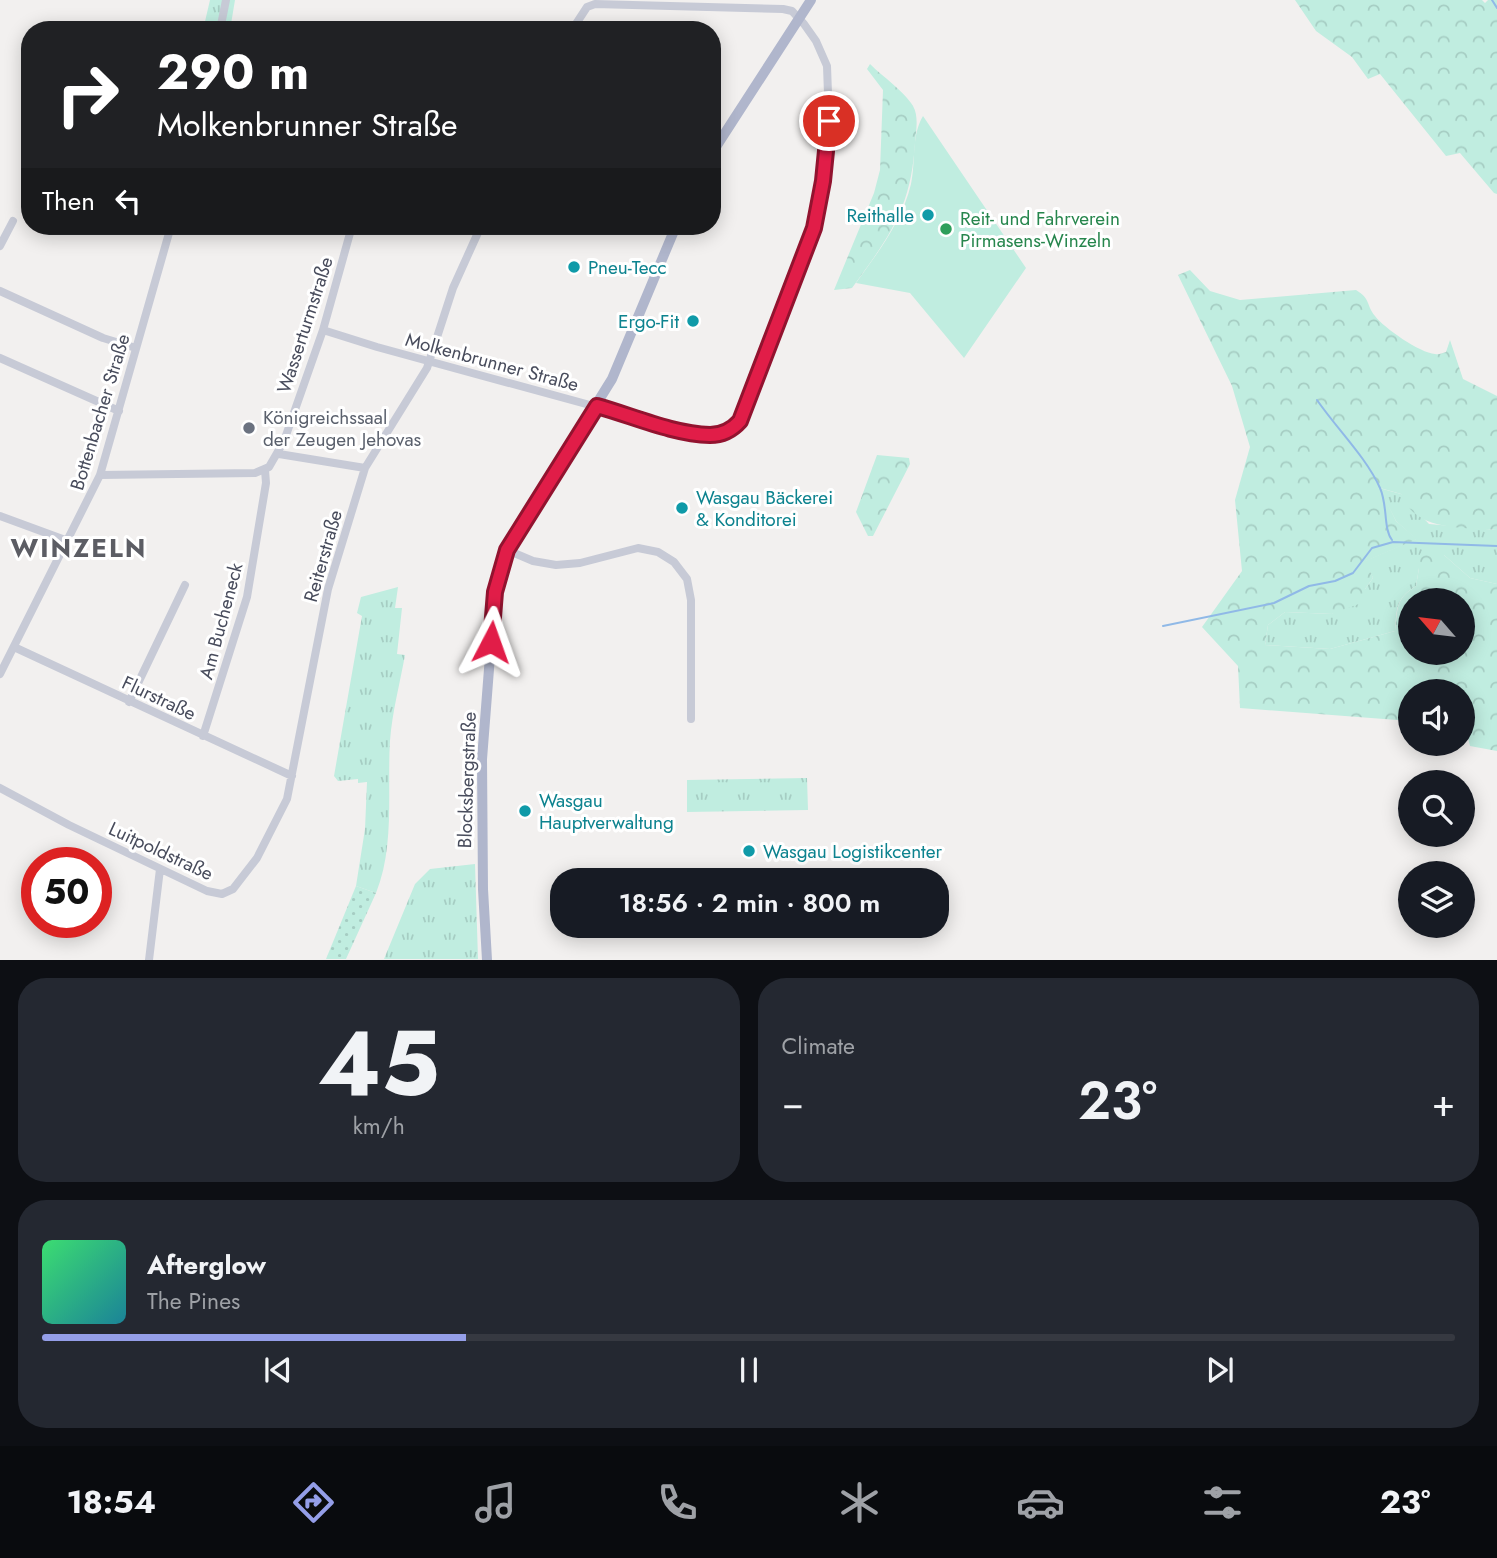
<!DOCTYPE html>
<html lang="en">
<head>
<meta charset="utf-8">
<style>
	:root { --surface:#171b24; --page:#242831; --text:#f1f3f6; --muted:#9ea1a6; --line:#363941; --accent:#949ee8 }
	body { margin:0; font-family:Jost,sans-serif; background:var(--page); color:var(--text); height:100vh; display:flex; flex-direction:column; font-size:26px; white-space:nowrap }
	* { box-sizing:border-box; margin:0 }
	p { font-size:23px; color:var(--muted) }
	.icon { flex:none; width:38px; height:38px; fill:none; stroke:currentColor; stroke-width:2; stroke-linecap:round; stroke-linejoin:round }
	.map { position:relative; height:960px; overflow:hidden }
	.sheet { display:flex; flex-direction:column; gap:18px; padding:18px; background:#0d0f14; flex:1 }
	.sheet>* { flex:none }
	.guide { position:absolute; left:21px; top:21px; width:700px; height:214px; border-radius:28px; box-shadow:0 4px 18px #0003; background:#202124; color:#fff; overflow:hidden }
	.needle { width:46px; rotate:298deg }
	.fabs { position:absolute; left:1398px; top:588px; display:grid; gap:14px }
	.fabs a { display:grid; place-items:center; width:77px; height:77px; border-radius:50%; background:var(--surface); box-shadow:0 4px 18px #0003; font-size:35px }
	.speed { position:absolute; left:21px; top:847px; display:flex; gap:14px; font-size:35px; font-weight:700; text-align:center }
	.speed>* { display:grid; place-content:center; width:91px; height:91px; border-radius:50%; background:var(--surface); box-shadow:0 4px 18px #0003; line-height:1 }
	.speed .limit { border:10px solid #d22; background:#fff; color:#111 }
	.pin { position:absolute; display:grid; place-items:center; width:60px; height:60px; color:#fff; margin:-30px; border:4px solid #fff; border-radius:50%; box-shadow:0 2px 7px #0007 }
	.me { position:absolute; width:77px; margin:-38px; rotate:4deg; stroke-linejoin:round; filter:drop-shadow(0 0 5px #0008) }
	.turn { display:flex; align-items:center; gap:24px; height:147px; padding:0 21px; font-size:32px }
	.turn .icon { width:91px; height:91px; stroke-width:2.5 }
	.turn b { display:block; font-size:49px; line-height:60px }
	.then { display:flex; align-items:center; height:66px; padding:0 21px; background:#0003; gap:14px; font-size:26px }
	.big { font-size:52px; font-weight:600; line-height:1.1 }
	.sheet .card { flex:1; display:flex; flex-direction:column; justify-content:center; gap:10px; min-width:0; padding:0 24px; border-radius:28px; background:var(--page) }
	.sheet .dial { align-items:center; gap:0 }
	.dial b { font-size:91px; line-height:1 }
	.song { display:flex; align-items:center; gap:21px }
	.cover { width:84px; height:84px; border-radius:10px; background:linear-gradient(135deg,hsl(140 70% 55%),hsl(190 70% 35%)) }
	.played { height:7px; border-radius:4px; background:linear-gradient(90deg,var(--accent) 30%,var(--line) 30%) }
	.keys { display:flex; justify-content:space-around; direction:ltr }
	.heat { display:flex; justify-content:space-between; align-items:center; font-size:38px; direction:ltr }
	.sheet .tiles { flex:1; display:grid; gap:18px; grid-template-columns:1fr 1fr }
	.card:last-child { grid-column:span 2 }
	.trip { position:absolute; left:550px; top:868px; width:399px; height:70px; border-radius:28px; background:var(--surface); box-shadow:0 4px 18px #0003; font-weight:600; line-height:70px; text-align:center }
	.menu { display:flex; height:112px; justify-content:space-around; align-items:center; background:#090b0e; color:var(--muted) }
	.menu .icon { width:49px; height:49px }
	.menu .selected { color:var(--accent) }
	.menu b { font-size:32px; color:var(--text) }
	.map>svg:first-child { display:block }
	.grass { fill:url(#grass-tufts) }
	.forest { fill:url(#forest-crowns); fill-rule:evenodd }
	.park { fill:#c0ede0 }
	.garden { fill:url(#garden-dots) }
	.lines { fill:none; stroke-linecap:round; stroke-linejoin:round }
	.stream { stroke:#90b9e7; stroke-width:2 }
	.minor { stroke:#c7cad6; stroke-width:8 }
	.major { stroke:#b0b6cc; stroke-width:10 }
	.route-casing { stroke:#92132f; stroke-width:18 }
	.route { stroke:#e11d48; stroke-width:12 }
	.culture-dot { fill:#0f9aa8; stroke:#fff; stroke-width:2.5 }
	.leisure-dot { fill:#2e9e5b; stroke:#fff; stroke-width:2.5 }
	.worship-dot { fill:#6b7280; stroke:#fff; stroke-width:2.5 }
	.labels { text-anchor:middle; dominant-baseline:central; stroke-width:6; stroke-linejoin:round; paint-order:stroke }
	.culture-label { font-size:19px; fill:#0d838f; stroke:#fff; text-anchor:start }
	.leisure-label { font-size:19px; fill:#27864d; stroke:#fff; text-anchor:start }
	.street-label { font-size:19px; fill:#484c5c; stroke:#fff }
	.worship-label { font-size:19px; fill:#5b616d; stroke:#fff; text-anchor:start }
	.district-label { font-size:26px; font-weight:bold; letter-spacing:2px; fill:#5c5d64; stroke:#fff }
</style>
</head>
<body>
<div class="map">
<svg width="1497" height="960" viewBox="0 0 1497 960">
	<defs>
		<pattern id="grass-tufts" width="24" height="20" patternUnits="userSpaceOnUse" patternTransform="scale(1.75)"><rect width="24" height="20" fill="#c0ede0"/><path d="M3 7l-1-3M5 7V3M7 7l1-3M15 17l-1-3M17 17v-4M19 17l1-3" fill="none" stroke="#a6cdc3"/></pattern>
		<pattern id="forest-crowns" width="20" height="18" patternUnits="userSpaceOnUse" patternTransform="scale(1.75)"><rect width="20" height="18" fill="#c0ede0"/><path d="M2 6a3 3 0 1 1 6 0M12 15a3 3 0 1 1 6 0" fill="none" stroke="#a6cdc3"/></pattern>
		<pattern id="garden-dots" width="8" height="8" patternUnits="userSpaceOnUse" patternTransform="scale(1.75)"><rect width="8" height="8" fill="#c0ede0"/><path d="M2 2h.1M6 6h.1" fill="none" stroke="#a6cdc3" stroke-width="1.8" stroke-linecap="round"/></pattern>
	</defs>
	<rect width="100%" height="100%" fill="#f2f0ef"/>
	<path class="grass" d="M210 0H235L230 30H203Z
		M1379 488 1401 494 1429 524 1497 530V584L1470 578 1444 555 1419 568 1416 586C1395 599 1397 609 1395 631L1330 649 1265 645 1268 625 1285 612 1332 614 1365 589 1373 578 1365 561 1416 539 1396 521Z
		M398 587 395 608H402L397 654 405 655C400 683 392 713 390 741 387 791 395 846 376 893L356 886 365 829 367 782 358 783V779L338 781 334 776 362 616 357 613 361 597Z
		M807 778 808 810 687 812V780Z
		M475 864 478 959H384L415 884 430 869Z"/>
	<path class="forest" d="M1295 0H1482L1485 3 1488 0H1497V194L1494 193 1460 153 1446 156 1380 74 1368 79 1352 57 1316 31Z
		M870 64C882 76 905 92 913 106 919 116 916 132 915 143 911 209 889 237 852 288L834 290 874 193 880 170 883 90 867 69Z
		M1190 270 1210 291 1240 300 1356 290C1371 299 1366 305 1375 316 1384 328 1420 353 1435 354 1439 355 1442 353 1446 352L1450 340 1463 379 1497 396V530C1463 527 1415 532 1401 494L1380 488 1396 521 1417 539 1366 561 1373 578 1365 589 1364 602 1332 614 1285 612 1268 625 1265 645 1330 649 1395 631C1398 608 1395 599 1416 586L1419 568 1415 563 1422 551 1444 555 1470 578 1497 584V751L1470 746 1465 725H1463V691H1410V721L1240 708 1238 666 1202 627 1242 571 1235 500 1250 447 1232 386 1178 275ZM1463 600V653H1410V600Z
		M877 455 909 458 910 464 873 536H868L856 512Z"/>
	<path class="park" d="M923 116 1026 268 964 358 910 293 856 283C878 252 902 222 911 184 916 161 911 136 923 116Z"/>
	<path class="garden" d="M356 886 376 893 346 959H326Z"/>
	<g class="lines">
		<path class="stream" d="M1492 0 1497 8
			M1317 400C1337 429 1366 457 1380 488 1388 506 1383 528 1392 540
			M1163 626 1274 603 1309 586 1335 581 1353 573 1372 548 1393 542 1497 546"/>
		<path class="minor" d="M220 30 226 0
			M0 246 13 221
			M0 291 103 338 136 348
			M323 330 377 347 674 428C697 433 721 441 740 421L814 228 825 163 829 121 827 66 816 41 804 24 792 11 783 9 595 4 587 7 572 30
			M0 358 119 411
			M279 454 365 468
			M100 475 255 473 269 467 284 441 323 330 352 226
			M0 516 68 541
			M507 550 533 561 556 565 580 563 638 548 658 552 674 562 687 579 691 600V719
			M14 647 292 776
			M0 674 100 475 171 226
			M129 702 185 585
			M203 736 247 597 266 483 265 470
			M0 788 69 825 207 891 222 894 233 889 257 858 287 799 328 589 365 468 427 368 453 288 481 226
			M149 960 160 869"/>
		<path class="major" d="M712 153 811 0
			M487 960 483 889 482 759 495 592 502 562 512 540 612 379 676 226"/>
	</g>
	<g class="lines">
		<g class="route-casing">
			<path id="route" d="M491 642 495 592 507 550 597 406C633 416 673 434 710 435 722 435 732 430 740 421L814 228 823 181 829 121"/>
		</g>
		<use href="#route" class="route"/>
	</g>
	<g class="culture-dot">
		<circle cx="928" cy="215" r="7"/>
		<circle cx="574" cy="267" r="7"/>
		<circle cx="693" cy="321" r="7"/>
		<circle cx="682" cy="508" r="7"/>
		<circle cx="525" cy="811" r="7"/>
		<circle cx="749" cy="851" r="7"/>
	</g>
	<circle class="leisure-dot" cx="946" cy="229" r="7"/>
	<circle class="worship-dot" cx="249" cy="428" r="7"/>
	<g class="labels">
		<g class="culture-label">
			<text x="914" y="215" text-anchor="end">Reithalle</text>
			<text x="588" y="267">Pneu-Tecc</text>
			<text x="679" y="321" text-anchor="end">Ergo-Fit</text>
			<text x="696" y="497">Wasgau Bäckerei<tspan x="696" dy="22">&amp; Konditorei</tspan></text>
			<text x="539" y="800">Wasgau<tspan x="539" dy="22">Hauptverwaltung</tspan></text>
			<text x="763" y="851">Wasgau Logistikcenter</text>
		</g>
		<g class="leisure-label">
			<text x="960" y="218">Reit- und Fahrverein<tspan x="960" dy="22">Pirmasens-Winzeln</tspan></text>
		</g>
		<g class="street-label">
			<text transform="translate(305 325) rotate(-72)">Wasserturmstraße</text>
			<text transform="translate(492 362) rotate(15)">Molkenbrunner Straße</text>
			<text transform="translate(100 412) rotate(-73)">Bottenbacher Straße</text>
			<text transform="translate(323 556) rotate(-74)">Reiterstraße</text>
			<text transform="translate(221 621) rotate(-75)">Am Bucheneck</text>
			<text transform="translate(159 698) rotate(25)">Flurstraße</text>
			<text transform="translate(467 780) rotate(-88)">Blocksbergstraße</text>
			<text transform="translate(161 851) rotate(25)">Luitpoldstraße</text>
		</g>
		<g class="worship-label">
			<text x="263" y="417">Königreichssaal<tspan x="263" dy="22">der Zeugen Jehovas</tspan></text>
		</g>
		<g class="district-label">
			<text x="79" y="548">WINZELN</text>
		</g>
	</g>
</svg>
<div class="fabs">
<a><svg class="needle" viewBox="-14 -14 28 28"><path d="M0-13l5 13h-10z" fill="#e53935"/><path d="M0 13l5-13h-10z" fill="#9ea1a6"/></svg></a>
<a><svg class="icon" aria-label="sound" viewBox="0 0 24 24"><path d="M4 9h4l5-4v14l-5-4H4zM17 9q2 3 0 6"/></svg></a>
<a><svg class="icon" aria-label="search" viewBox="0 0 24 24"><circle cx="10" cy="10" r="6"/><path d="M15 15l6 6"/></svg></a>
<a><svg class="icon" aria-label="layers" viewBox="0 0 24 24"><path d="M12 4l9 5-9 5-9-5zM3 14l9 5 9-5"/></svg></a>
</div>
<div class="speed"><div class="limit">50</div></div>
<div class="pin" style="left:829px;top:121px;background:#d93025"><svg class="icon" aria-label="arrive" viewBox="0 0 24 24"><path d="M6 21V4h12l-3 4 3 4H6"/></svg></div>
<svg class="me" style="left:491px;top:642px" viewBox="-20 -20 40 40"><path d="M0-17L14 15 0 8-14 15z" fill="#e11d48" stroke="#fff" stroke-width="4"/></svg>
<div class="trip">18:56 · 2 min · 800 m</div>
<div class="guide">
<div class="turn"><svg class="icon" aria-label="right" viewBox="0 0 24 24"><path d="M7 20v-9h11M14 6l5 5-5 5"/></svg><div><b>290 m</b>Molkenbrunner Straße</div></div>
<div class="then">Then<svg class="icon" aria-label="left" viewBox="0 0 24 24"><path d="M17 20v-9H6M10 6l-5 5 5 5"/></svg></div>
</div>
</div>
<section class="sheet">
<div class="tiles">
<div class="card dial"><b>45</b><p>km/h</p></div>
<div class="card"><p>Climate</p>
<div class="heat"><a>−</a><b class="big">23°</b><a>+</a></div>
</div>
<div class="card">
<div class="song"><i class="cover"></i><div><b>Afterglow</b><p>The Pines</p></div></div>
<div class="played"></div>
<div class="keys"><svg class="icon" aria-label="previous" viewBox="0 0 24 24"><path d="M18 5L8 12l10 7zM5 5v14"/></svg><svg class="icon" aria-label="pause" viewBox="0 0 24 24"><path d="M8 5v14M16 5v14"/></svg><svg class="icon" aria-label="next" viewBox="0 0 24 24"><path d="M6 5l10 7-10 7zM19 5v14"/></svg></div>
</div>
</div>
</section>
<nav class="menu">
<b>18:54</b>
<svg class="icon selected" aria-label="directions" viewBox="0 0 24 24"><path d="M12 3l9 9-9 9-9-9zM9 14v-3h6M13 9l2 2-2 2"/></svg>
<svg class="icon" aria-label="music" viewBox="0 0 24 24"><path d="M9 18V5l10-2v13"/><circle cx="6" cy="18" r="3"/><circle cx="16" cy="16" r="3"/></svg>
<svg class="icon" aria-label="phone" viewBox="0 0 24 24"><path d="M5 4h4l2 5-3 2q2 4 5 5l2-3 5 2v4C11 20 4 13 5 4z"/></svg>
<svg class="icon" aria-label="climate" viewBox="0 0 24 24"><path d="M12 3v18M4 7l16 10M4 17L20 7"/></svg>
<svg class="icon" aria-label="car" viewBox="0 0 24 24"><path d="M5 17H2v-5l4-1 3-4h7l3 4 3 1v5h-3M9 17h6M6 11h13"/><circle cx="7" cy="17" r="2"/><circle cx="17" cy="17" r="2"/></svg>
<svg class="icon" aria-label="filters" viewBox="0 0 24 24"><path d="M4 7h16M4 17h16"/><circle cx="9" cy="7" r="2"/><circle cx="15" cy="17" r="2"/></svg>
<b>23°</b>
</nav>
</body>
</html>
